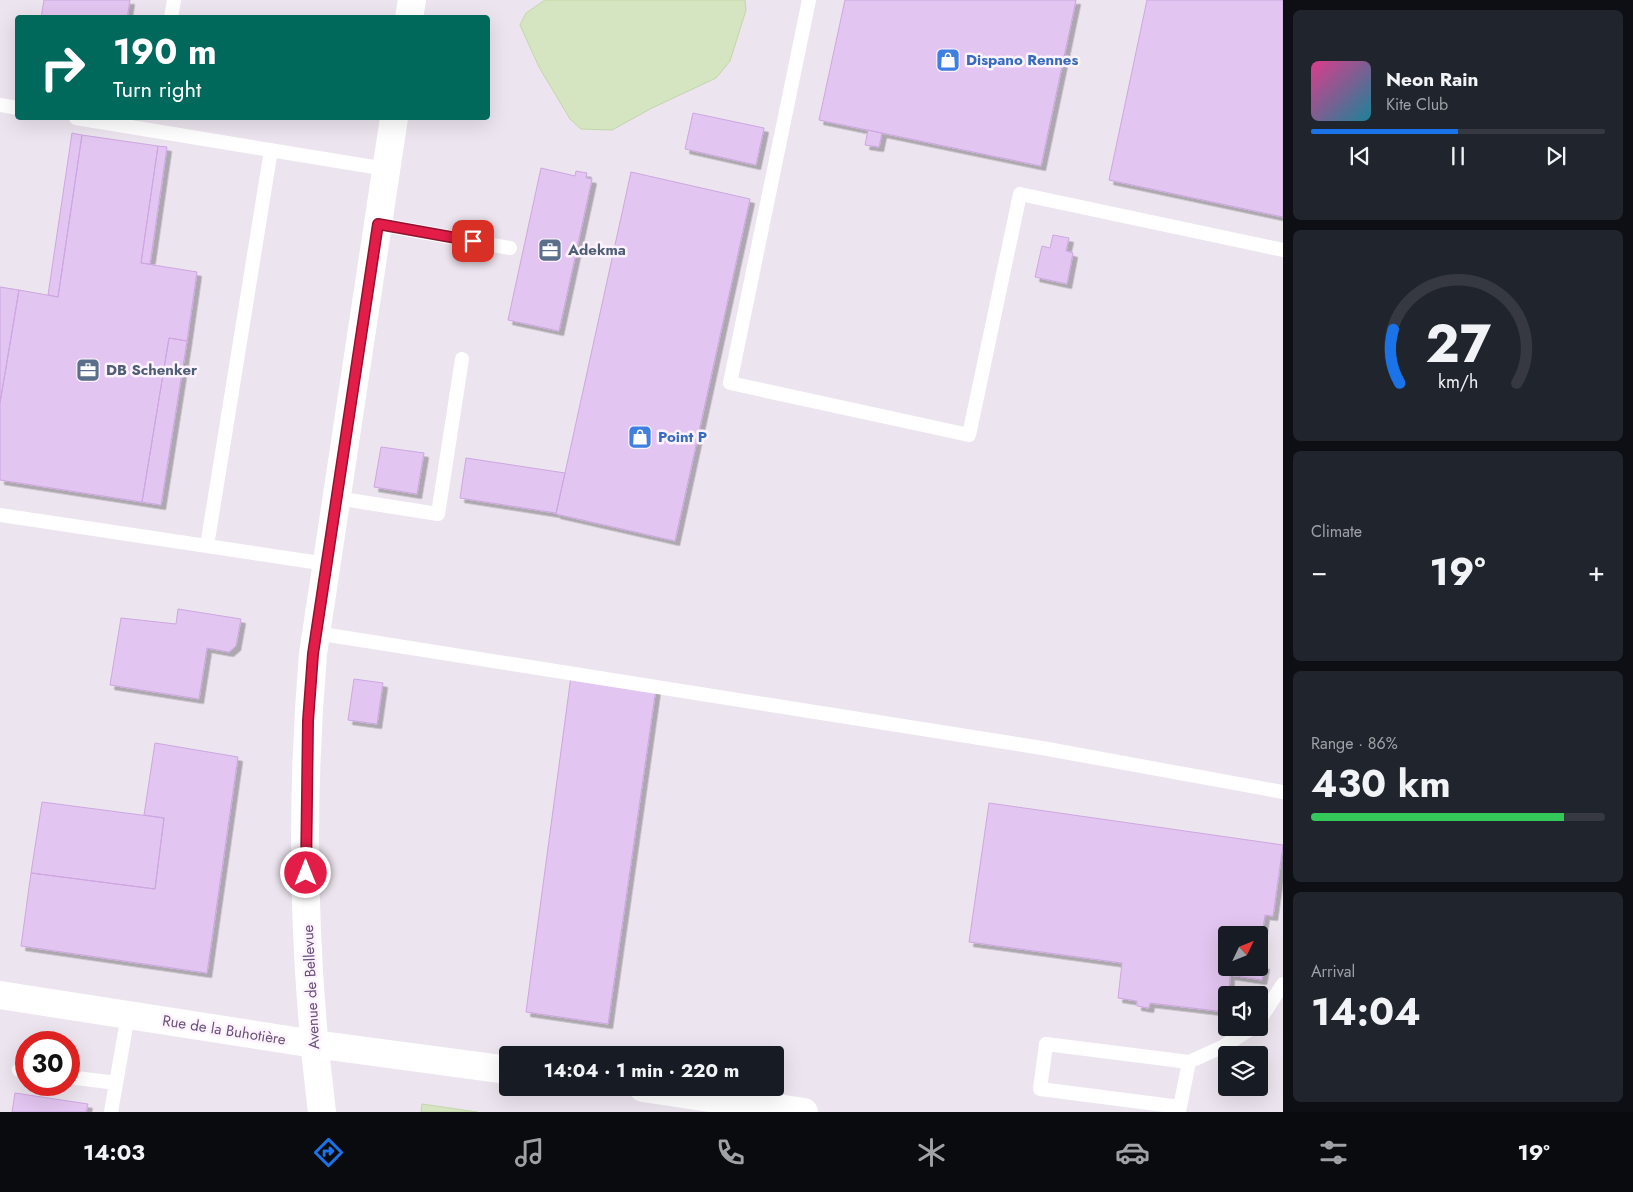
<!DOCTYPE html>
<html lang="en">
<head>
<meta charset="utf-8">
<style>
	:root { --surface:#171b24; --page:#20242c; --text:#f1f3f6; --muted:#9ea1a6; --line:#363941; --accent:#1a73e8 }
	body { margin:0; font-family:Jost,sans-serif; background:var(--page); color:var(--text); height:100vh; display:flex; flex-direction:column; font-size:19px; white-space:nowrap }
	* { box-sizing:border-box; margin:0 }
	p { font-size:16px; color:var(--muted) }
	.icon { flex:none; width:28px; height:28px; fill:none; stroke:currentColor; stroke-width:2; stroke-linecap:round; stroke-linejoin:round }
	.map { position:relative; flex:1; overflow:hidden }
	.panel { display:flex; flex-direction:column; gap:10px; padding:10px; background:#0d0f14; width:350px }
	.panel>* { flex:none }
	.banner { position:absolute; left:15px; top:15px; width:475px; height:105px; border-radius:5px; box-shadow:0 5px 20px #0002; background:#00695c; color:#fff; overflow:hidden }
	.needle { width:32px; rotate:47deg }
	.fabs { position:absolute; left:1218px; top:926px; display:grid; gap:10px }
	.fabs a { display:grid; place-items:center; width:50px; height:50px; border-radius:5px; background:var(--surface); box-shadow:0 5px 20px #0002; font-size:25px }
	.speed { position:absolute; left:15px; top:1031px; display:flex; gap:10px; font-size:25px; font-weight:700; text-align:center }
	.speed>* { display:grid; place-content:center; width:65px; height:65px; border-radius:50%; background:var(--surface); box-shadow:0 5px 20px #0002; line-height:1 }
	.speed .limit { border:8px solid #d22; background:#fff; color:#111 }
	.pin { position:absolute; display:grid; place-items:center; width:42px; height:42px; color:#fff; margin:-21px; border-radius:10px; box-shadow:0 2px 8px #0006 }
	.me { position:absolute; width:55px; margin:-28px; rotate:0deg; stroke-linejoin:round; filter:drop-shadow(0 0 4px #0008) }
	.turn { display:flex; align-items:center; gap:18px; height:105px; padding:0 15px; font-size:22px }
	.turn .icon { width:65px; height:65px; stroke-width:2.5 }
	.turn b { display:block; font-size:35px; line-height:42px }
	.big { font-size:38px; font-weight:700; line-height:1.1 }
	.panel .card { flex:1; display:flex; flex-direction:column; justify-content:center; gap:8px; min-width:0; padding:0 18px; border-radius:8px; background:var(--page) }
	.panel .dial { align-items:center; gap:0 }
	.dial svg { height:130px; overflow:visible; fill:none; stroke:var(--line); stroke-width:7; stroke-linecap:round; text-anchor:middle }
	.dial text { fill:var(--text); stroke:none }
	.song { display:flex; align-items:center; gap:15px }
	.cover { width:60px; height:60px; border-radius:8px; background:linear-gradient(135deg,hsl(330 70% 55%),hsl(190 70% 35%)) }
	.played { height:5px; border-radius:2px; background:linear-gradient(90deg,var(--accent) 50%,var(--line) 50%) }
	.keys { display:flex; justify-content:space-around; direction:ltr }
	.heat { display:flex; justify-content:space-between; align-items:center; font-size:28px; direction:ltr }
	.charge { height:8px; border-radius:4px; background:linear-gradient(90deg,#34c759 86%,var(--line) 0) }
	.trip { position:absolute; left:499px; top:1046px; width:285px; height:50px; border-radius:5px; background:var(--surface); box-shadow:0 5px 20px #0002; font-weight:700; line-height:50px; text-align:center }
	.dock { display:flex; height:80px; justify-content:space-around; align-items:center; background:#090b0e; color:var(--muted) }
	.dock .icon { width:35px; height:35px }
	.dock .current { color:var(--accent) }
	.dock b { font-size:22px; color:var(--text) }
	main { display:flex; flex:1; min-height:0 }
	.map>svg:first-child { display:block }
	.industrial { fill:#ece4ee; fill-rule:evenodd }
	.water { fill:#d6e5c1; stroke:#c2d7a7 }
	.building { fill:#e2c5f0; stroke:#cea6e2; filter:url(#shadow) }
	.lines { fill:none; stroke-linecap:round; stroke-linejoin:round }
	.lane { stroke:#fff; stroke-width:14 }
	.street { stroke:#fff; stroke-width:28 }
	.route-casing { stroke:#92132f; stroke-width:12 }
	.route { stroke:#e11d48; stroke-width:9 }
	.labels { text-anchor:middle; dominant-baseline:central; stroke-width:5; stroke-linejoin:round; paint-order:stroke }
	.shop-label { font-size:15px; font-weight:bold; fill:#366cbe; stroke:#fdf3fe; text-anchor:start }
	.service-label { font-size:15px; font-weight:bold; fill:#4e5e75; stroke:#fdf3fe; text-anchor:start }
	.street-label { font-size:15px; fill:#684f77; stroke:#fdf3fe }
</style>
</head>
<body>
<main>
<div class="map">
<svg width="1283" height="1112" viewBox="0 0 1283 1112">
	<defs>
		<filter id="shadow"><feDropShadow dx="4.5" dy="4.5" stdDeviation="0" flood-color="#0004"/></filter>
	</defs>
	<rect width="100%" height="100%" fill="#faecfc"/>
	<path class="industrial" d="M0 0H1283V1112H0ZM18 18H488V118H18ZM1226 935H1259V968H1226ZM1226 995H1259V1028H1226ZM26 1042H69V1085H26ZM508 1055H775V1088H508ZM1226 1055H1259V1088H1226Z"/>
	<path class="water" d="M545 0H745L746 10 730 61 716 78 652 108 612 130 581 129 570 119 539 67 520 25 526 13Z
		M422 1104 477 1112H421Z"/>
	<path class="building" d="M44 0H130L127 18H41Z
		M845 0H1076L1041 166 819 120Z
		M1147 0H1283V217L1109 180Z
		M693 113 764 128 756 165 685 149Z
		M868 130 882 133 879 147 865 145Z
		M72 133 82 135 58 297 48 295Z
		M82 135 158 146 141 263 197 272 187 341 169 338 142 502 0 480V403L19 290 58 297Z
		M158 146 167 147 150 264 141 263Z
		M541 168 575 176 576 171 587 173 586 178 592 179 559 331 508 320Z
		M631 172 750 199 675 541 556 514Z
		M1053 235 1069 238 1066 251 1073 253 1067 284 1035 277 1042 246 1050 248Z
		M0 287 19 290 0 403Z
		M169 338 187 341 161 505 142 502Z
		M381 447 424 453 417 494 374 487Z
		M466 458 565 473 556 513 460 498Z
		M178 609 241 619 236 646 229 652 207 648 199 699 110 685 121 618 176 624Z
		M571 676 656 688 608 1024 526 1012Z
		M354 679 383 683 377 724 348 720Z
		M155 743 238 757 207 973 21 946 31 873 155 889 164 818 144 815Z
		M42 802 164 818 155 889 31 873Z
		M989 803 1283 845 1273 916 1265 915 1259 952V935H1226V968H1259V964L1265 965 1262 980 1230 975 1229 995H1226V1012L1150 1003 1149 1008 1137 1006V1001L1118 998 1122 963 969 942Z
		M15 1093 88 1104 86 1112H12Z"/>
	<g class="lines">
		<path class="lane" d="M809 0 730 383 969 435 1020 194 1283 250
			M171 18 174 0
			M0 105 18 108
			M76 118 386 169
			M378 224 510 248
			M336 498 438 514 462 359
			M0 515 327 564
			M207 546 271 150
			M316 633 1042 748 1283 792
			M1259 1021 1283 984
			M1189 1062 1224 1046 1252 1028
			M19 1070 26 1071
			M69 1077 116 1083
			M111 1112 128 1015
			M1179 1112 1189 1062 1046 1044 1040 1089 1180 1107"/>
		<path class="street" d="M409 18 412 0
			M0 995 314 1044 508 1070
			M643 1088 804 1112
			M322 1112C303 960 300 807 313 654L394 118"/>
	</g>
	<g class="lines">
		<g class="route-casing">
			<path id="route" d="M306 873 308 721 313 654 378 224 473 241"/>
		</g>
		<use href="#route" class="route"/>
	</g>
	<defs>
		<g id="shop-square" transform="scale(1.25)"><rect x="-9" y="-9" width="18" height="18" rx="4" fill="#3f7fe0" stroke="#fdf3fe"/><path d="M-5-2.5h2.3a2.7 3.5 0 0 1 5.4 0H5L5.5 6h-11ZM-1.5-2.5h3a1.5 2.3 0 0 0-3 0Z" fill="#fff"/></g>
		<g id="office-square" transform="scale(1.25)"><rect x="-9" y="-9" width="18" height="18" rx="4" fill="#5c6f8a" stroke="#fdf3fe"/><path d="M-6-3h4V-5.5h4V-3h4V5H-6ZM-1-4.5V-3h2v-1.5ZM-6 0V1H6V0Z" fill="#fff"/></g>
	</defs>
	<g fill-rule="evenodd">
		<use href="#shop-square" x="948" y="60"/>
		<use href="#office-square" x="550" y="250"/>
		<use href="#office-square" x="88" y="370"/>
		<use href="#shop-square" x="640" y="437"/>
	</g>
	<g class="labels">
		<g class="shop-label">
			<text x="966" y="60">Dispano Rennes</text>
			<text x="658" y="437">Point P</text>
		</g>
		<g class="service-label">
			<text x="568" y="250">Adekma</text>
			<text x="106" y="370">DB Schenker</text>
		</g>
		<g class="street-label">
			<text transform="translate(311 987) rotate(-93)">Avenue de Bellevue</text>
			<text transform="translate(224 1030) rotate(9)">Rue de la Buhotière</text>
		</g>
	</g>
</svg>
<div class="fabs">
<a><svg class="needle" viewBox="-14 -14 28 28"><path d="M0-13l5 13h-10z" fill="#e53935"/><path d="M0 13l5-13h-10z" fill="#9ea1a6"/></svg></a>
<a><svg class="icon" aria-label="sound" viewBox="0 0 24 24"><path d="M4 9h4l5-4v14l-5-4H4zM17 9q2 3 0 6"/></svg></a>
<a><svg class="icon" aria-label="layers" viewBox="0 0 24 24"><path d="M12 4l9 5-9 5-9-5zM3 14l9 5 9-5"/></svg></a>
</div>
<div class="speed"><div class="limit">30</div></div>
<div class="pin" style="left:473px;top:241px;background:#d93025"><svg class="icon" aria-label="arrive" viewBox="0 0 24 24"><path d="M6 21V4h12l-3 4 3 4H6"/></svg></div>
<svg class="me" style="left:306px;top:873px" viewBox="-20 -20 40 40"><circle r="17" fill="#e11d48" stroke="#fff" stroke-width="3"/><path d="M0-11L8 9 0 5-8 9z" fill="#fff"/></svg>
<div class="trip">14:04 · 1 min · 220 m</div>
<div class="banner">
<div class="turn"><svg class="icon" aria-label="right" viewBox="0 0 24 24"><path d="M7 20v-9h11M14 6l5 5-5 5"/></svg><div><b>190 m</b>Turn right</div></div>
</div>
</div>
<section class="panel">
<div class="card">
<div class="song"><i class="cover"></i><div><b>Neon Rain</b><p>Kite Club</p></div></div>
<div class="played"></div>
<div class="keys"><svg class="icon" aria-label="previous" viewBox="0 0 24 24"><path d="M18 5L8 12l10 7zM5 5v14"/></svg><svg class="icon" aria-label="pause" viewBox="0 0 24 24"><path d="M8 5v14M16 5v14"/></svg><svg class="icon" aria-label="next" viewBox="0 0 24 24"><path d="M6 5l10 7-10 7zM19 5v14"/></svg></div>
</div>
<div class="card dial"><svg viewBox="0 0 100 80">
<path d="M14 69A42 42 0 1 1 86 69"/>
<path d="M14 69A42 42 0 0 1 10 36" stroke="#1a73e8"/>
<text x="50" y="56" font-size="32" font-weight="700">27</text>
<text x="50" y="72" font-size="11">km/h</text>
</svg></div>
<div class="card"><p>Climate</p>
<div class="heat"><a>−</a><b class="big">19°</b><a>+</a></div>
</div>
<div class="card"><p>Range · 86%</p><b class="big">430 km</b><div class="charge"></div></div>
<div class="card"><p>Arrival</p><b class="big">14:04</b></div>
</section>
</main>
<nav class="dock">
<b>14:03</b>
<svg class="icon current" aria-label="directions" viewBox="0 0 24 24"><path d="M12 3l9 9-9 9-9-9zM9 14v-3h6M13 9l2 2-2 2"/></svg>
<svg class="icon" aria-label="music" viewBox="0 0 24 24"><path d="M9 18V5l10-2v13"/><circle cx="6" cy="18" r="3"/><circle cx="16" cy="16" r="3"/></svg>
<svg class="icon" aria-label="phone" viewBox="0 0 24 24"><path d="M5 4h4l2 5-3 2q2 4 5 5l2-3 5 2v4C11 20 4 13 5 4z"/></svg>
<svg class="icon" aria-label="climate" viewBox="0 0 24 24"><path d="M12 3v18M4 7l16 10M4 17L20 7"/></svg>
<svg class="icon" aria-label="car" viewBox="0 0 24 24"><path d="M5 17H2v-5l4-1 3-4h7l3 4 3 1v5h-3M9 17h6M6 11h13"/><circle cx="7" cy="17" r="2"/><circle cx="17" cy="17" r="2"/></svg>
<svg class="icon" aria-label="filters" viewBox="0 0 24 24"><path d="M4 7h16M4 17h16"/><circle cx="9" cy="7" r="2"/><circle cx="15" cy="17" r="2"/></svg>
<b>19°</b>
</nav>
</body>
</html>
